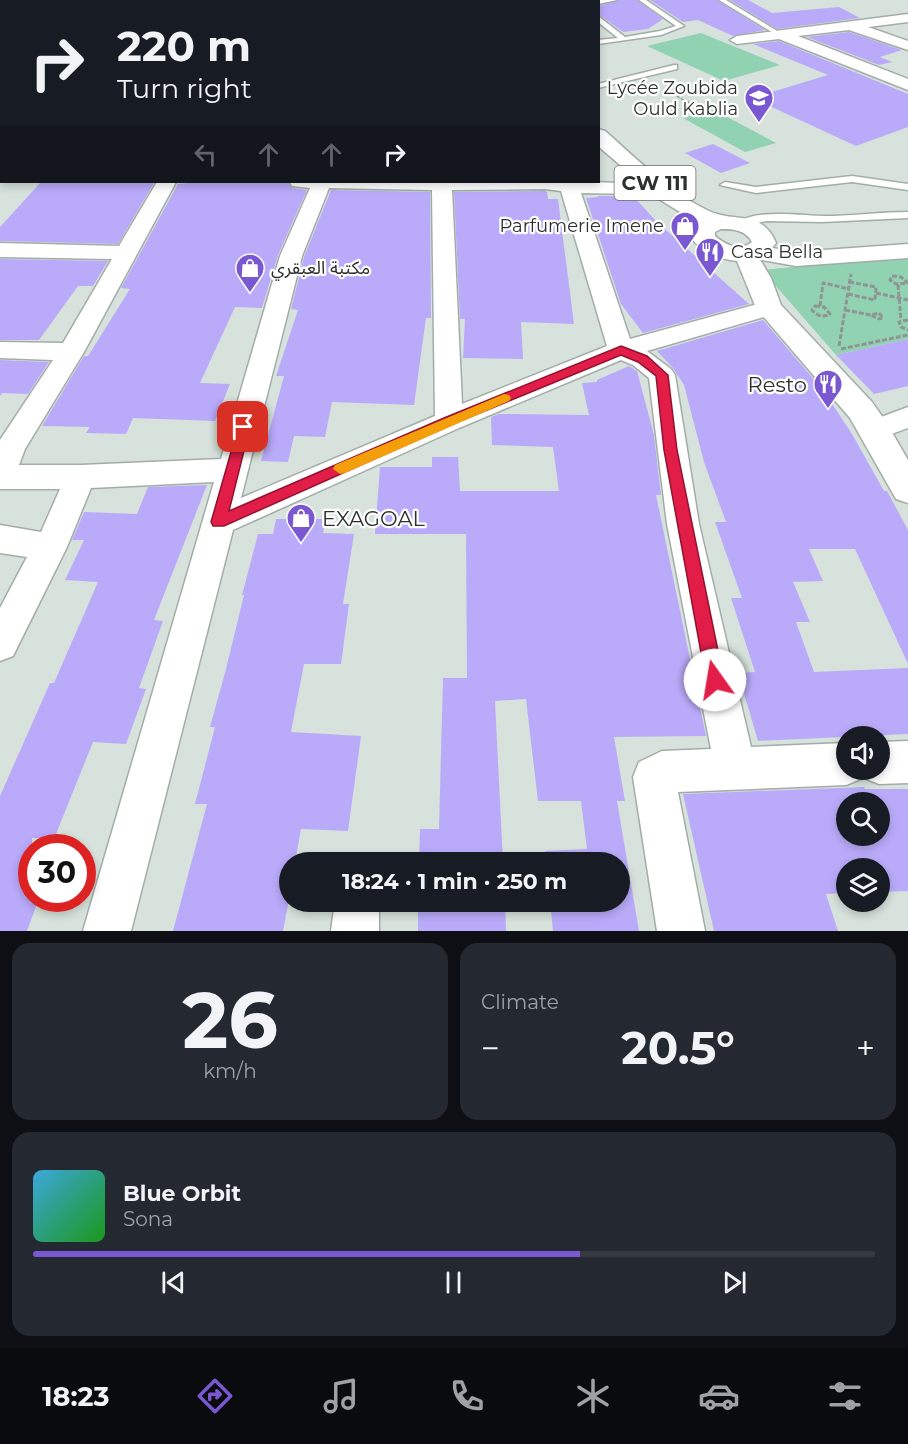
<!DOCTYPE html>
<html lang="en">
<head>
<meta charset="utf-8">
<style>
	:root { --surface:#171b24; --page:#242831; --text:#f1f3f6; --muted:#9ea1a6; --line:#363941; --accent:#7958d2 }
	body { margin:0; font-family:Montserrat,"Noto Sans Arabic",sans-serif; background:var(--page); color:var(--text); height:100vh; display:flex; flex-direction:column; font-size:22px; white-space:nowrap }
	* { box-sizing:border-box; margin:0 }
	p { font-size:20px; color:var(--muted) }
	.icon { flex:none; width:33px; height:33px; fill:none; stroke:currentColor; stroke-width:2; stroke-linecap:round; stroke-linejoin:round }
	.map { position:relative; height:931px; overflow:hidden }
	.drawer { display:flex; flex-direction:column; gap:12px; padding:12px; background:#0d0f14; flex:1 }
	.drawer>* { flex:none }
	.guide { position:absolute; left:0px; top:0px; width:600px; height:183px; box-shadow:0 3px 9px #0003; background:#171b24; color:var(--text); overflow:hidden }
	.tools { position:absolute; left:836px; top:726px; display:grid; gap:12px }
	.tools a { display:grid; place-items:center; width:54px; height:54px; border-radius:50%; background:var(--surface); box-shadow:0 3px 9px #0003; font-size:30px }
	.speed { position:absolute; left:18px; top:834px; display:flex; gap:12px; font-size:30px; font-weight:700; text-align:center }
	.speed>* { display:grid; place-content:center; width:78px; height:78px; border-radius:50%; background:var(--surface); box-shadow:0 3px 9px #0003; line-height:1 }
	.speed .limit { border:9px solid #d22; background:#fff; color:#111 }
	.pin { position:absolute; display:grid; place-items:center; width:51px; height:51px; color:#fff; margin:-26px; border-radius:12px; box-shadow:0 3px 9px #0006 }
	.me { position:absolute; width:66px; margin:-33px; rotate:347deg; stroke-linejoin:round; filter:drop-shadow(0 0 4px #0008) }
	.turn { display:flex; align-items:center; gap:21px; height:126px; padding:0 18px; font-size:27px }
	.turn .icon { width:78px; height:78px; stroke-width:2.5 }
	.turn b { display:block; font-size:42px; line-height:51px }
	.lanes { display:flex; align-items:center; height:57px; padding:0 18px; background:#0003; justify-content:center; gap:30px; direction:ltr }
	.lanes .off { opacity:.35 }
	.big { font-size:45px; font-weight:700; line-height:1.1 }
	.drawer .card { flex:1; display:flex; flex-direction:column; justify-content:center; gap:9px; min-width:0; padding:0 21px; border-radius:18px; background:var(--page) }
	.drawer .dial { align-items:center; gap:0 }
	.dial b { font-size:78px; line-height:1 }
	.song { display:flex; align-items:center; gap:18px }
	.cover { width:72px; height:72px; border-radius:9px; background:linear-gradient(135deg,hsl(200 70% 55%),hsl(120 70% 35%)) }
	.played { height:6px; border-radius:3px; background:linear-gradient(90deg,var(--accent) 65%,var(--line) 65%) }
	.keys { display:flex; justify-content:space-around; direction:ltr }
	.heat { display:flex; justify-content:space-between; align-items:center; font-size:33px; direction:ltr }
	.drawer .tiles { flex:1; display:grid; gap:12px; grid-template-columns:1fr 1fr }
	.card:last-child { grid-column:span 2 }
	.trip { position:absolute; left:279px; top:852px; width:351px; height:60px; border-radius:30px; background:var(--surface); box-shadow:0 3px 9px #0003; font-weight:700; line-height:60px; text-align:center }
	.tabs { display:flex; height:96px; justify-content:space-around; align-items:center; background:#090b0e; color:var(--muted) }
	.tabs .icon { width:42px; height:42px }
	.tabs .active { color:var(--accent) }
	.tabs b { font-size:27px; color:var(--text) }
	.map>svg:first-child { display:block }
	.green { fill:#90d2b2 }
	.building { fill:#b9abfa; fill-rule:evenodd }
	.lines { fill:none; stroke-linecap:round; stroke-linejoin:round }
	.service-casing { stroke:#a3ada7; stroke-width:3 }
	.minor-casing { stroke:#a3ada7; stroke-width:3 }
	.secondary-casing { stroke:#a3ada7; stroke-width:3 }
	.primary-casing { stroke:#a3ada7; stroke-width:3 }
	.path-far2 { stroke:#8e9692; stroke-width:1.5; stroke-dasharray:3 1.5; stroke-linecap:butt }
	.path-far1 { stroke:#8e9692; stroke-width:2; stroke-dasharray:4 1.5; stroke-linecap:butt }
	.path { stroke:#8e9692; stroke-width:3; stroke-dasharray:5 2; stroke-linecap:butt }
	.service { fill:#fff; fill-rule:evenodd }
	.minor { fill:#fff; fill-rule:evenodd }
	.secondary { fill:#fff; fill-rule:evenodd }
	.primary { fill:#fff; fill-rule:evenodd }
	.route { fill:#e11d48; stroke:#92132f; stroke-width:1.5 }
	.slow { fill:#f59e0b }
	.labels { text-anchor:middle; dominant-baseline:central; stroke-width:4.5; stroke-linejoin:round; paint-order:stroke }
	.far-poi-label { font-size:18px; fill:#2c302e; stroke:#fff; text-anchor:end }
	.shield { fill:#fff; stroke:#6b6e6d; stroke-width:1.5 }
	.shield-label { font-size:20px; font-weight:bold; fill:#2c302e }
	.poi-label { font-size:21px; fill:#2c302e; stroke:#fff; text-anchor:end }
</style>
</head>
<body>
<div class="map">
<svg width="908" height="931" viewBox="0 0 908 931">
	<rect width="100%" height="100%" fill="#d7e2dc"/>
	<path class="green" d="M701 33 780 65 724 81 647 46Z
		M714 110 776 143 745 152 683 118Z
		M908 256V339L836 355 762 270Z"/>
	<path class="building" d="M619 0H637L663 19 648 29 623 32 598 14V6Z
		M650 0H717L765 30 733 36 698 20 683 22Z
		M730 0H748L772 13 839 7 860 18 777 29Z
		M849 32 902 50 880 57 892 62 879 65 807 37Z
		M779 41 908 94V127L856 146 752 98 828 75 753 44Z
		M713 144 750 163 721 173 685 153Z
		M41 182H128L154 183 118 244 0 241V227Z
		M198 182H288L292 188 307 190 278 255 262 308 235 307 200 383 230 384 215 421 133 418 126 434 86 433 90 427 42 426 84 356H88L130 289 121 288 178 184Z
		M331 190 430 192 431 318H426L414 405 332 402 325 437 294 436 288 462 261 461 284 376H276L298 310 291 309 304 257Z
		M545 191 547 192 548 199H558L574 324 521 322 523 359 463 358 465 319H460L454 192Z
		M598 196H633L657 222 749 304 643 333 621 304 586 198 598 197Z
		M0 259 108 261 93 286H78L39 340H0Z
		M763 320 823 390 852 434 884 491H887L908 530V664L855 549H809L823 581 793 582 810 622H796L814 672 908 668V734L758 741 738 673 755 672 731 598H742L715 522H726L704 462 684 385 673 368 657 351Z
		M908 339V386L874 394 836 355Z
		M0 360 49 362 28 394 2 393 0 396Z
		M629 366 637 371 654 435 661 495H656L706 736 614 737 625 801H617L639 931H553L550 902H620V862H546L545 851 587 849 581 801H538L526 699 495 701 503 862H419L420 829H439L443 678H467L466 534H375L380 467H432V457H458L460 491H559L553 447 492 445 491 417 499 414 589 415 582 383 597 382V380Z
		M207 485 154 620 163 621 139 688 146 689 126 744 93 742 54 839 32 838V898H39L27 931H0V796L50 683H54L98 582 65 580 84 540H72L84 512 137 514 148 487Z
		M276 519H326L323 533 354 534 343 604H349L341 664H304L291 732 361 736 348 831 301 829 295 862H290V894L283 931H173L207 804H195L215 727H210L226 669 244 595H242L258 534H273Z
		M864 787 865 789H908V891L879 892V868H846V893L826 894 838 931H714L683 794ZM846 802H879V836H846Z
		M418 902H505L506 931H418Z"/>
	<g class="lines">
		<g class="service-casing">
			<path id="service" d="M599 0H617L598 4V2H595Z
				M639 0H646L684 26 661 35 598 44V40L618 38 598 22V16L625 37 660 31 676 26Z
				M719 0H726L782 34 777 35Z
				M674 65H677V69L598 88V84Z
				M852 176 908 184V190L852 182 756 193 720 185 725 182 756 187Z
				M908 212V218L822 222 766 221 741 227 736 224C755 207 807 217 833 216 858 215 883 212 908 212Z"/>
		</g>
		<g class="minor-casing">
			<path id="minor" d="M142 0H156L141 2Z
				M202 0H214L201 2Z
				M300 0H312L299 2Z
				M358 0H370V2H358Z
				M0 11H2V19H0Z
				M908 14V22L868 27 908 41V50L849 30 798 36 908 79V90L779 39 737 44 730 40 737 36Z
				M0 78H2V88H0Z
				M0 166H2V178H0Z
				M157 182H176L84 352 25 449 19 465H81L221 459 280 256 310 188 292 186 290 182H594L642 184 645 188 642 192 635 194 581 193 630 339 769 301 778 303 781 308 778 313 647 351 671 369 675 375 699 524 751 747 846 743V770H879V742L908 741V783L879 784 864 778 863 773 861 779 846 785 678 792 705 931H657L633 777 639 762 662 751 711 749 667 524 649 378 633 365 621 360 459 428 233 530 131 931H83L214 482 91 488 67 547 13 656 0 661V608L27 557 0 553V525L41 532 60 489H0V440L53 360 0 358V342L63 343 112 259 0 257V243L119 246ZM329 188 432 190 435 416 241 498 302 256ZM545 189 561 191 607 346 462 404 452 190Z
				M908 407V428L875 440 865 437 861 430 865 423Z
				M335 902H379V931H331Z"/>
		</g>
		<g class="secondary-casing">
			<path id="secondary" d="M81 0H97L80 2Z
				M0 32H2L0 42Z
				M908 244V258L796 266 746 257 743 252 746 247 755 245 796 252Z"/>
		</g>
		<g class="primary-casing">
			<path id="primary" d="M475 0H489L490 2H476Z
				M598 129 605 131C637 159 669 192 709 211 734 223 762 209 776 243L767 254 759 258 771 278 781 305 872 402 886 422 908 460V503L896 499 850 418 756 308 737 261C718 259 702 253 691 237L692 231 698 223 662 201 598 146ZM721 229C733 229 746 230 752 242 739 252 726 245 715 236V232Z"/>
		</g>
		<path class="path-far2" d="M673 94 689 103"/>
		<path class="path-far1" d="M686 101 693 105"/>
		<path class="path" d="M892 276 901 277 908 283 896 284 890 280Z
			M898 285 901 320
			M876 293 908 300
			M848 294 875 300 876 287 850 282
			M815 306 824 307 830 314C823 318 817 316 812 310Z
			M820 306 823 283 849 289
			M845 310 871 315
			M879 313 883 318 878 319 871 315Z
			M908 320 899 322 901 327 908 330
			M839 346 851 274
			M841 349 908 335"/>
		<use href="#service" class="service"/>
		<use href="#minor" class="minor"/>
		<use href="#secondary" class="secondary"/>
		<use href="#primary" class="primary"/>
	</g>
	<path class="route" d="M621 346 647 356 668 375 677 450 724 680 721 686 715 689 709 686 706 680 664 450 656 376 638 362 621 355 453 424 224 526H213L211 522 239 424H248L250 427 229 511 444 418Z"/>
	<path class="slow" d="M504 394 509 395 511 398 509 401 345 473 340 474 333 469 335 465Z"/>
	<defs>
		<g id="school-pin" transform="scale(1.5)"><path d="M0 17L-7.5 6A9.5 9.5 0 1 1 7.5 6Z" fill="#7958d2" stroke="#fff"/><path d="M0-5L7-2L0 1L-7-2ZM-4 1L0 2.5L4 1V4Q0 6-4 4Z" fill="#fff"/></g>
		<g id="shop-pin" transform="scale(1.5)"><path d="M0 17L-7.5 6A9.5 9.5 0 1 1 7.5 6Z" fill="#7958d2" stroke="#fff"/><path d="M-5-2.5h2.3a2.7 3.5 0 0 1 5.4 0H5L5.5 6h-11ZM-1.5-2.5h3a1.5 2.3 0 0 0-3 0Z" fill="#fff"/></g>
		<g id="restaurant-pin" transform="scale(1.5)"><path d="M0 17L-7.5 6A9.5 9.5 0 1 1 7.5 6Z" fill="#7958d2" stroke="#fff"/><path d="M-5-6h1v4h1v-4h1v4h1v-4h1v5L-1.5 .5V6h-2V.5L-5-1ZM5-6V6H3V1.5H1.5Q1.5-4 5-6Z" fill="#fff"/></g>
	</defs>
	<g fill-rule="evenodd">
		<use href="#school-pin" x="759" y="98"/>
		<use href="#shop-pin" x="685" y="226"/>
		<use href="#restaurant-pin" x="710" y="252"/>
		<use href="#shop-pin" x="250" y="268"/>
		<use href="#restaurant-pin" x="828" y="384"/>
		<use href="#shop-pin" x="301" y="518"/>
	</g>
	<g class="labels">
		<g class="far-poi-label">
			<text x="738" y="88">Lycée Zoubida<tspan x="738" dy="21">Ould Kablia</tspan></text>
			<text x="664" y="226">Parfumerie Imene</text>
			<text x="731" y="252" text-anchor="start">Casa Bella</text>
			<text x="271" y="268" text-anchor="start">مكتبة العبقري</text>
		</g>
		<rect class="shield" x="614.5" y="166" width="81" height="34" rx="4.5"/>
		<g class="shield-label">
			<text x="655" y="183">CW 111</text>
		</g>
		<g class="poi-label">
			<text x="807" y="384">Resto</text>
			<text x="322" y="518" text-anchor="start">EXAGOAL</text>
		</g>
	</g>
</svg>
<div class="tools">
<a><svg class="icon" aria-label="sound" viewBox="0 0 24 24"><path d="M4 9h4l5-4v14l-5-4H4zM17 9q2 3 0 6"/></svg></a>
<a><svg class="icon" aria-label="search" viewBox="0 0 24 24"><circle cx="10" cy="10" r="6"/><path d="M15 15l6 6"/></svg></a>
<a><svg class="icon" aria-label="layers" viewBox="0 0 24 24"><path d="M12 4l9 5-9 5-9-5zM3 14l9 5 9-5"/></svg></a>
</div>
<div class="speed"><div class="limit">30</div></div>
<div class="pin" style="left:243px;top:427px;background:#d93025"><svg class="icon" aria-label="arrive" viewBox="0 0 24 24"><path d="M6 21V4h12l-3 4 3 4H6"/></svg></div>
<svg class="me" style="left:715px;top:680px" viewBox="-20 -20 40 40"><circle r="19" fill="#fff"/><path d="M0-13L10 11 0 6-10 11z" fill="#e11d48"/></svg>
<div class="trip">18:24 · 1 min · 250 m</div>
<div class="guide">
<div class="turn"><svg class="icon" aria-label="right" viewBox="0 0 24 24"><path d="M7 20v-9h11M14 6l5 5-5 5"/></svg><div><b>220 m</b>Turn right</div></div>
<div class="lanes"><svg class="icon off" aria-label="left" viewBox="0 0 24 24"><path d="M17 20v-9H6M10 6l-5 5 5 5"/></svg><svg class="icon off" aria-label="ahead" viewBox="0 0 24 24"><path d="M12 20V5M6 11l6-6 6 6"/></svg><svg class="icon off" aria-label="ahead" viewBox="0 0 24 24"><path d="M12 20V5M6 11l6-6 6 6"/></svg><svg class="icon" aria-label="right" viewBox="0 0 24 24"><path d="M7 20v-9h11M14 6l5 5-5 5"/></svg></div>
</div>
</div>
<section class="drawer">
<div class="tiles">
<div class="card dial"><b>26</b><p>km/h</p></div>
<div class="card"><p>Climate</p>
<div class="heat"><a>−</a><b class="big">20.5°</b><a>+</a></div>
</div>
<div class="card">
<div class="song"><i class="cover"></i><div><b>Blue Orbit</b><p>Sona</p></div></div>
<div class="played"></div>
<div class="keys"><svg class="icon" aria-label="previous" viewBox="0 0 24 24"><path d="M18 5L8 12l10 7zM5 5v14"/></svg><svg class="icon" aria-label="pause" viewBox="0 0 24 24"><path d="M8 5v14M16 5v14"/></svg><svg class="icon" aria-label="next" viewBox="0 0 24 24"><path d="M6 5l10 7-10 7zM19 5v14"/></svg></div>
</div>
</div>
</section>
<nav class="tabs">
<b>18:23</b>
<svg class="icon active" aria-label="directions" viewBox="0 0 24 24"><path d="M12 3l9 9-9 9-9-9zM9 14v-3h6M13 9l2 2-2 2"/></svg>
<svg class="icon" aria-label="music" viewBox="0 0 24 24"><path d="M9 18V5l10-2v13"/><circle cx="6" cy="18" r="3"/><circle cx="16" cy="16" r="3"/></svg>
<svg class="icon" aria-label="phone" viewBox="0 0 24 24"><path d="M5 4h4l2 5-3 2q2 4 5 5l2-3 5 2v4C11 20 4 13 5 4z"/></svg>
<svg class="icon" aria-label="climate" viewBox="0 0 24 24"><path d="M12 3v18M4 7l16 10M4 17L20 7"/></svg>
<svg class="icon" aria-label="car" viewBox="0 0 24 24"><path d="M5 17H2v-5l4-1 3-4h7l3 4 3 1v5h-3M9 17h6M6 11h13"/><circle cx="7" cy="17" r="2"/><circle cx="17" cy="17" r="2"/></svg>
<svg class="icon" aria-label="filters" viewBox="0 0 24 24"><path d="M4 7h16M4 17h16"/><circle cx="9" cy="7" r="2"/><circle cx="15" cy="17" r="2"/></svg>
</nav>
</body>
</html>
